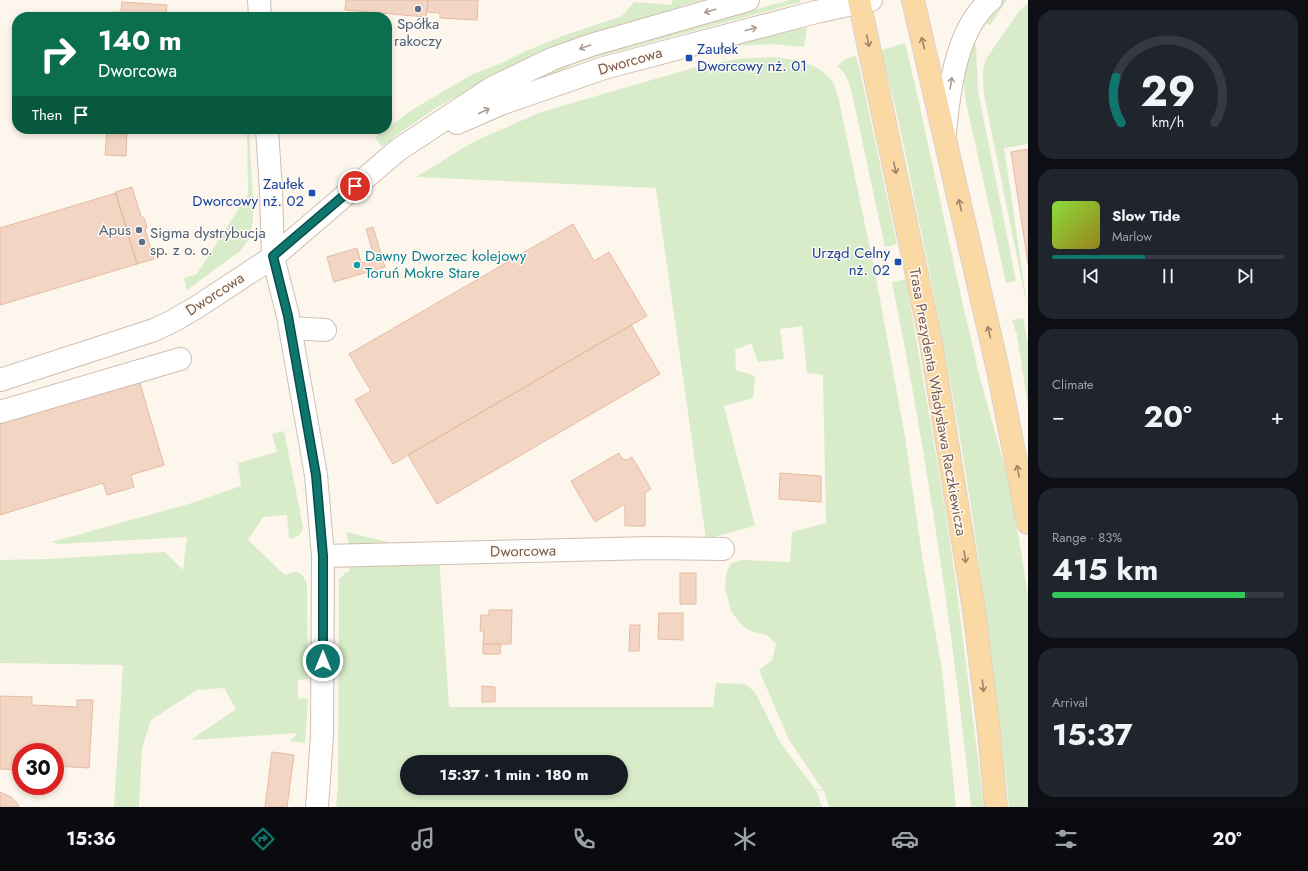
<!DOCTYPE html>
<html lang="en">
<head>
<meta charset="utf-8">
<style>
	:root { --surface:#171b24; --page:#20242c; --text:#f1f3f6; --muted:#9ea1a6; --line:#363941; --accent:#0f766e }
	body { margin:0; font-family:Jost,sans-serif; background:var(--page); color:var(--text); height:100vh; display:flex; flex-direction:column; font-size:15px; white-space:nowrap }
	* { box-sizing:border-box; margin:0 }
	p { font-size:13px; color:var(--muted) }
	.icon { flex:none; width:22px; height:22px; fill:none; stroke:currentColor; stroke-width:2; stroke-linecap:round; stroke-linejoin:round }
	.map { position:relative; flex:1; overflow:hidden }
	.panel { display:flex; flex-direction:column; gap:10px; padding:10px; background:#0d0f14; width:280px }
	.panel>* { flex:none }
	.hud { position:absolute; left:12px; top:12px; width:380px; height:122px; border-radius:16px; box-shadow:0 2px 6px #0003; background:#0b6e4f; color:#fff; overflow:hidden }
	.speed { position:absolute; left:12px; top:743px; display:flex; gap:8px; font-size:20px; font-weight:700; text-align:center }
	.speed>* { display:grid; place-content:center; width:52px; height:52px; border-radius:50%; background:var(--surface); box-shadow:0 2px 6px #0003; line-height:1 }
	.speed .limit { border:6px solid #d22; background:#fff; color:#111 }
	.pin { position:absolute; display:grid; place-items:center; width:34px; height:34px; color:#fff; margin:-17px; border:2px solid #fff; border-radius:50%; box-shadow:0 1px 4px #0007 }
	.me { position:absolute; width:44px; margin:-22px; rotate:0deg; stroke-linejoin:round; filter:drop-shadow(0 0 3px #0008) }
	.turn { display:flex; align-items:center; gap:14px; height:84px; padding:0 20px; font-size:18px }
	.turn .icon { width:52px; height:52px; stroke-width:2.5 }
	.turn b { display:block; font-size:28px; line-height:34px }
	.then { display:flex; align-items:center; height:38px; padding:0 20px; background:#0003; gap:8px; font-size:15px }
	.big { font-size:30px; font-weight:700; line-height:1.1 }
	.panel .widget { flex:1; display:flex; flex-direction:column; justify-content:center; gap:6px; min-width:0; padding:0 14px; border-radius:16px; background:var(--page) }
	.panel .dial { align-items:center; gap:0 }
	.dial svg { height:104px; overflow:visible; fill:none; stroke:var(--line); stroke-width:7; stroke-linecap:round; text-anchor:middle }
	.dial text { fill:var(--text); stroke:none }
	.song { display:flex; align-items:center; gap:12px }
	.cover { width:48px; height:48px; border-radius:6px; background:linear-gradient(135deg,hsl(90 70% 55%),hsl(50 70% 35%)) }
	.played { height:4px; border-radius:2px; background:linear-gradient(90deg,var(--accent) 40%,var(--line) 40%) }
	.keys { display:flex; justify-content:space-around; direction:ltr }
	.heat { display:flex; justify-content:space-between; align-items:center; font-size:22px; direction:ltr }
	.charge { height:6px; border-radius:3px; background:linear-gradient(90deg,#34c759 83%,var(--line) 0) }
	.trip { position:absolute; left:400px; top:755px; width:228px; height:40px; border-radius:20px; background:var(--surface); box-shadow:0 2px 6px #0003; font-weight:700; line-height:40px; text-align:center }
	.dock { display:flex; height:64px; justify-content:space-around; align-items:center; background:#090b0e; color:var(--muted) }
	.dock .icon { width:28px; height:28px }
	.dock .current { color:var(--accent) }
	.dock b { font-size:18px; color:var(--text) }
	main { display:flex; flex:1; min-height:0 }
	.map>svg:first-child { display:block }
	.green { fill:#d8ecc9; fill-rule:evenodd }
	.building { fill:#f3d5c3; stroke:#e6bba3 }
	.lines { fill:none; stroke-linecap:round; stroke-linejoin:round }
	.minor-casing { stroke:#d1beb0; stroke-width:24 }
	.major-casing { stroke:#dad1cd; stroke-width:24 }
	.minor { stroke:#fff; stroke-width:22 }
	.major { stroke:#fbd9a5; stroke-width:22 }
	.oneway { stroke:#af9d94 }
	.oneway2 { stroke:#a18267 }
	.route-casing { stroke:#0a4d48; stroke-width:10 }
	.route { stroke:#0f766e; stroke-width:7 }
	.service-dot { fill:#5c6f8a; stroke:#fffaf3; stroke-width:1.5 }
	.transit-dot { fill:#1a4fb4; stroke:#fffaf3; stroke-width:1.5 }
	.culture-dot { fill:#0f9aa8; stroke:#fffaf3; stroke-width:1.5 }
	.labels { text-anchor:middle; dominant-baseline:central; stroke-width:3; stroke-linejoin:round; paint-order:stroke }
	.service-label { font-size:15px; fill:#4e5e75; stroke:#fffaf3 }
	.transit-label { font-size:15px; fill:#164399; stroke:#fffaf3; text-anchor:end }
	.street-label { font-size:15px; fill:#7a5c4d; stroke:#fffaf3 }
	.culture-label { font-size:15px; fill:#0d838f; stroke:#fffaf3; text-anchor:start }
</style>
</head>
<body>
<main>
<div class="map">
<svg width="1028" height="807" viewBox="0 0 1028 807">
	<rect width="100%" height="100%" fill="#fdf6ec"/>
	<path class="green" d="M672 0H704L681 6 684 12 467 91 434 109 397 135 382 147 375 137 412 110 471 75 504 62 526 51 565 35 622 16 634 2 672 5Z
		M790 0H800L801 2 596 57 572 65 559 72 452 116 575 58Z
		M1004 0H1007L990 25 983 22 994 9Z
		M1028 3V144L1004 148 1028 311 985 100C983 85 981 73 986 59L1019 11Z
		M807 28 804 47 771 44 734 46 797 29Z
		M974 41 976 45 978 91 1016 281 1006 283 966 102 964 86V69Z
		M905 43 918 98 960 292 979 374 1006 472 1019 539 1028 595V807H1009C989 612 961 418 920 227 909 171 898 114 883 59L882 50Z
		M856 56 860 70 897 244 885 247 851 89C848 79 845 72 837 66L846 59Z
		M773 57C794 60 818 62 832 81 835 85 836 91 838 96L876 277 905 437 923 562 942 670 956 807H829L824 791 816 790 822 807H336L338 787 339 580 345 573 350 571 349 564 439 555 449 707H713L716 683 745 684 755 692 780 742 815 789 823 790 789 740 759 670 772 660 776 644 767 635 750 631 740 623 731 611 725 587 726 574 731 563 743 560 790 562 792 532 826 523 823 375 807 373 802 326 780 329 784 359 758 362 751 343 735 350 736 370 755 376 753 398 724 406 755 526 706 539 656 188 416 177 473 142 541 112 700 66 737 59ZM407 762H621V788H407Z
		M247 129H249L253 199V219L250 238 240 251 187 290 184 278 197 274 248 194Z
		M906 279 944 502 956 583 984 807H971C953 631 927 456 892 282Z
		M1023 318 1028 343V406L1017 335 1012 320Z
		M284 431 303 527C301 535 297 538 289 539L287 515 263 517 248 540 285 575C297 570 301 571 307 583L308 679 298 680V698L308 699 305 743 290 741 298 733 191 740 236 709 224 688 197 690 151 720 142 748 139 807H114L123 665 0 663V560L47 559 165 552 183 570 187 537 58 544 52 542 192 503 241 486 238 463 277 452 272 434Z
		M346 532 396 544 350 546Z"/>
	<path class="building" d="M346 0H428L426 17 345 10Z
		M428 0H478L477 20 440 18V13L427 12Z
		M122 2 167 5 166 17H111V12H121Z
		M107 129H127L126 156 105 155Z
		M1028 149V264L1011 152Z
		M132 187 141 216 144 218 147 227 145 230 154 259 137 264 115 192Z
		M116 193 137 264 0 305V228Z
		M573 224 594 261 609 252 647 316 393 464 355 400 371 391 349 354Z
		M373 227 382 257 375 259 366 229Z
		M357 248 361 263 382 257 385 267 334 282 327 257Z
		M631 325 660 374 437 504 408 455Z
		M139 380 164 465 131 475 134 487 107 495 103 483 0 515V422Z
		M619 453 622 459 627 460 632 457 651 489 645 493V526H625V504L595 522 571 481Z
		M780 473 821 476V502L779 499Z
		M680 573H696V604H680Z
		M489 610H512L511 644H483L484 631H480L481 615H489Z
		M659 613H683V640L658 639Z
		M630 625H640L639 651H629Z
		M483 644H501L500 654H483Z
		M482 686 495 687V702H482Z
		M0 696 32 697V705L77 707V700H93L89 768 55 766V752H21V770L0 769Z
		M272 752 294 755 287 807H265Z
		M0 792 11 797 17 803 19 807H0Z"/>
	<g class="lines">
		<g class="minor-casing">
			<path id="minor" d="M259 0 260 17
				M457 123 503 103 604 68 816 12 871 0
				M267 129 271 191 273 257 288 316 316 475 323 556 322 736 317 807
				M945 132C949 91 956 28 991 0
				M290 328 325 330
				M0 380 154 330 173 321 197 307 273 257 398 150 492 88 552 59 591 45 748 0
				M0 412 180 359
				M323 556 652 548 723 549"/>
		</g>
		<g class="major-casing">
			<path id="major" d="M859 0 931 342 974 610 989 732 996 807
				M913 0 998 370 1028 523"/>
		</g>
		<use href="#minor" class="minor"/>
		<use href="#major" class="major"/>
	</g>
	<defs><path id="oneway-shaft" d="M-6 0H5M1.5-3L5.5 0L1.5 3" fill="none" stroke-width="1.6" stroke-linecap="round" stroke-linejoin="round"/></defs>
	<g class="oneway">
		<use href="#oneway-shaft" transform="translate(710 11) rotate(164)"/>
		<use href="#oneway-shaft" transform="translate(751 29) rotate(-15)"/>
		<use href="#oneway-shaft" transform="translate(585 47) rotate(160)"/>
		<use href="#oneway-shaft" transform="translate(951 83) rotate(-81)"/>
		<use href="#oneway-shaft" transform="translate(484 111) rotate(-24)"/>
	</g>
	<g class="oneway2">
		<use href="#oneway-shaft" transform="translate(868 41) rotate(78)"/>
		<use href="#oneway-shaft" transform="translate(923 43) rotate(-104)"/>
		<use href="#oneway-shaft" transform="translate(895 168) rotate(78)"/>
		<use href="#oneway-shaft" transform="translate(960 205) rotate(-103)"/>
		<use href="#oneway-shaft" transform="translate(989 332) rotate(-103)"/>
		<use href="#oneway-shaft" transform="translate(1018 471) rotate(-101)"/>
		<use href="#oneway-shaft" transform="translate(965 557) rotate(81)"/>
		<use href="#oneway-shaft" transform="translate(983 686) rotate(83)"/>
	</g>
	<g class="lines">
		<g class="route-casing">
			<path id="route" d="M323 661V556L316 475 288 316 273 256 355 186"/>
		</g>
		<use href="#route" class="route"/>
	</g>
	<g class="service-dot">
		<circle cx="418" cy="9" r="4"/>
		<circle cx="139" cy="230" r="4"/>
		<circle cx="142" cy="242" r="4"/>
	</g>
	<g class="transit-dot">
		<rect x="685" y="54" width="8" height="8" rx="2"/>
		<rect x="308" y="189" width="8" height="8" rx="2"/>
		<rect x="894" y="258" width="8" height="8" rx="2"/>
	</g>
	<circle class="culture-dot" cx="357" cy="265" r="4"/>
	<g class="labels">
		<g class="service-label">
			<text x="418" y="24">Spółka<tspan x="418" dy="17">rakoczy</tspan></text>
			<text x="131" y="230" text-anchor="end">Apus</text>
			<text x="150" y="233" text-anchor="start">Sigma dystrybucja<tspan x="150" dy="17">sp. z o. o.</tspan></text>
		</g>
		<g class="transit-label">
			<text x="697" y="49" text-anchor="start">Zaułek<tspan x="697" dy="17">Dworcowy nż. 01</tspan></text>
			<text x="304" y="184">Zaułek<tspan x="304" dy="17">Dworcowy nż. 02</tspan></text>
			<text x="890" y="253">Urząd Celny<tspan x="890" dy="17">nż. 02</tspan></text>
		</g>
		<g class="street-label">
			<text transform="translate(630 61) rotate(-16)">Dworcowa</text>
			<text transform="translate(215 294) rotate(-33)">Dworcowa</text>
			<text transform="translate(938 402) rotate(80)">Trasa Prezydenta Władysława Raczkiewicza</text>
			<text transform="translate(523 551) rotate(-1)">Dworcowa</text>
		</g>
		<g class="culture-label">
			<text x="365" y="256">Dawny Dworzec kolejowy<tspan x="365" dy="17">Toruń Mokre Stare</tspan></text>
		</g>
	</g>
</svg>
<div class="speed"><div class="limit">30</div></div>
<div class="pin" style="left:355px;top:186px;background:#d93025"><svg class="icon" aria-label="arrive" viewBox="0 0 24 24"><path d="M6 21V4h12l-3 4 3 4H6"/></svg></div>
<svg class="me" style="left:323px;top:661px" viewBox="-20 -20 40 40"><circle r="17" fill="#0f766e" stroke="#fff" stroke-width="3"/><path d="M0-11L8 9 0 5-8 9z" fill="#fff"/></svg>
<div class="trip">15:37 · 1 min · 180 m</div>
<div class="hud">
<div class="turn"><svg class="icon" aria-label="right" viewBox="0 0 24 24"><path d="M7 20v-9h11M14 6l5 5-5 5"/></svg><div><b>140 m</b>Dworcowa</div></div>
<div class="then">Then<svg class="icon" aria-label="arrive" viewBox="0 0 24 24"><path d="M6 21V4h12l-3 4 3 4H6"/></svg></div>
</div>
</div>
<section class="panel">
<div class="widget dial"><svg viewBox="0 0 100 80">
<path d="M14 69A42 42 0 1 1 86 69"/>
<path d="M14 69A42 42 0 0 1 10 34" stroke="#0f766e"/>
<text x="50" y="56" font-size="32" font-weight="700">29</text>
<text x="50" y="72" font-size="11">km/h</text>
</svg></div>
<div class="widget">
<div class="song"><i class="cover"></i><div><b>Slow Tide</b><p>Marlow</p></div></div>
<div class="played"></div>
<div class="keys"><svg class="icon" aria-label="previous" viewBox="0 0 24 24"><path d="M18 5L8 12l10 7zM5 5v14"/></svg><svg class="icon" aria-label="pause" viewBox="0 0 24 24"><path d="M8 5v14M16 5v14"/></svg><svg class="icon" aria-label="next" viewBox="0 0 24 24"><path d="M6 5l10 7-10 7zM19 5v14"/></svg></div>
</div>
<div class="widget"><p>Climate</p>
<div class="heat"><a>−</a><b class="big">20°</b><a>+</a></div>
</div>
<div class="widget"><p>Range · 83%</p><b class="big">415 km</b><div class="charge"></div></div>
<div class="widget"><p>Arrival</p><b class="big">15:37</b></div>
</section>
</main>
<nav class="dock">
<b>15:36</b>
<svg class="icon current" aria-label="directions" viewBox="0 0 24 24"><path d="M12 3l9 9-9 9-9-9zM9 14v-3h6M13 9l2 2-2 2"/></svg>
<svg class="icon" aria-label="music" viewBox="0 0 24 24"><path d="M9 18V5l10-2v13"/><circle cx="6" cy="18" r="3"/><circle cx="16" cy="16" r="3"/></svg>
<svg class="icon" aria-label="phone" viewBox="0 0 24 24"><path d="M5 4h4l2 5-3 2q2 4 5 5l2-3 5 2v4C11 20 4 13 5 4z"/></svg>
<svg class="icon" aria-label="climate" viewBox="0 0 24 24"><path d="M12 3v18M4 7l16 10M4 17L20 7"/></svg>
<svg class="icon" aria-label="car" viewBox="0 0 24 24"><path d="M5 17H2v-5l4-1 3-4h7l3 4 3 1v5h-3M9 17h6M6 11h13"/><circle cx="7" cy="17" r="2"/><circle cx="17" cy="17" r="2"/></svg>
<svg class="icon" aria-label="filters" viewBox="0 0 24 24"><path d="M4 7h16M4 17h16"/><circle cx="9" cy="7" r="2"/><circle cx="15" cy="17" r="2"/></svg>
<b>20°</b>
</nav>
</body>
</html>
